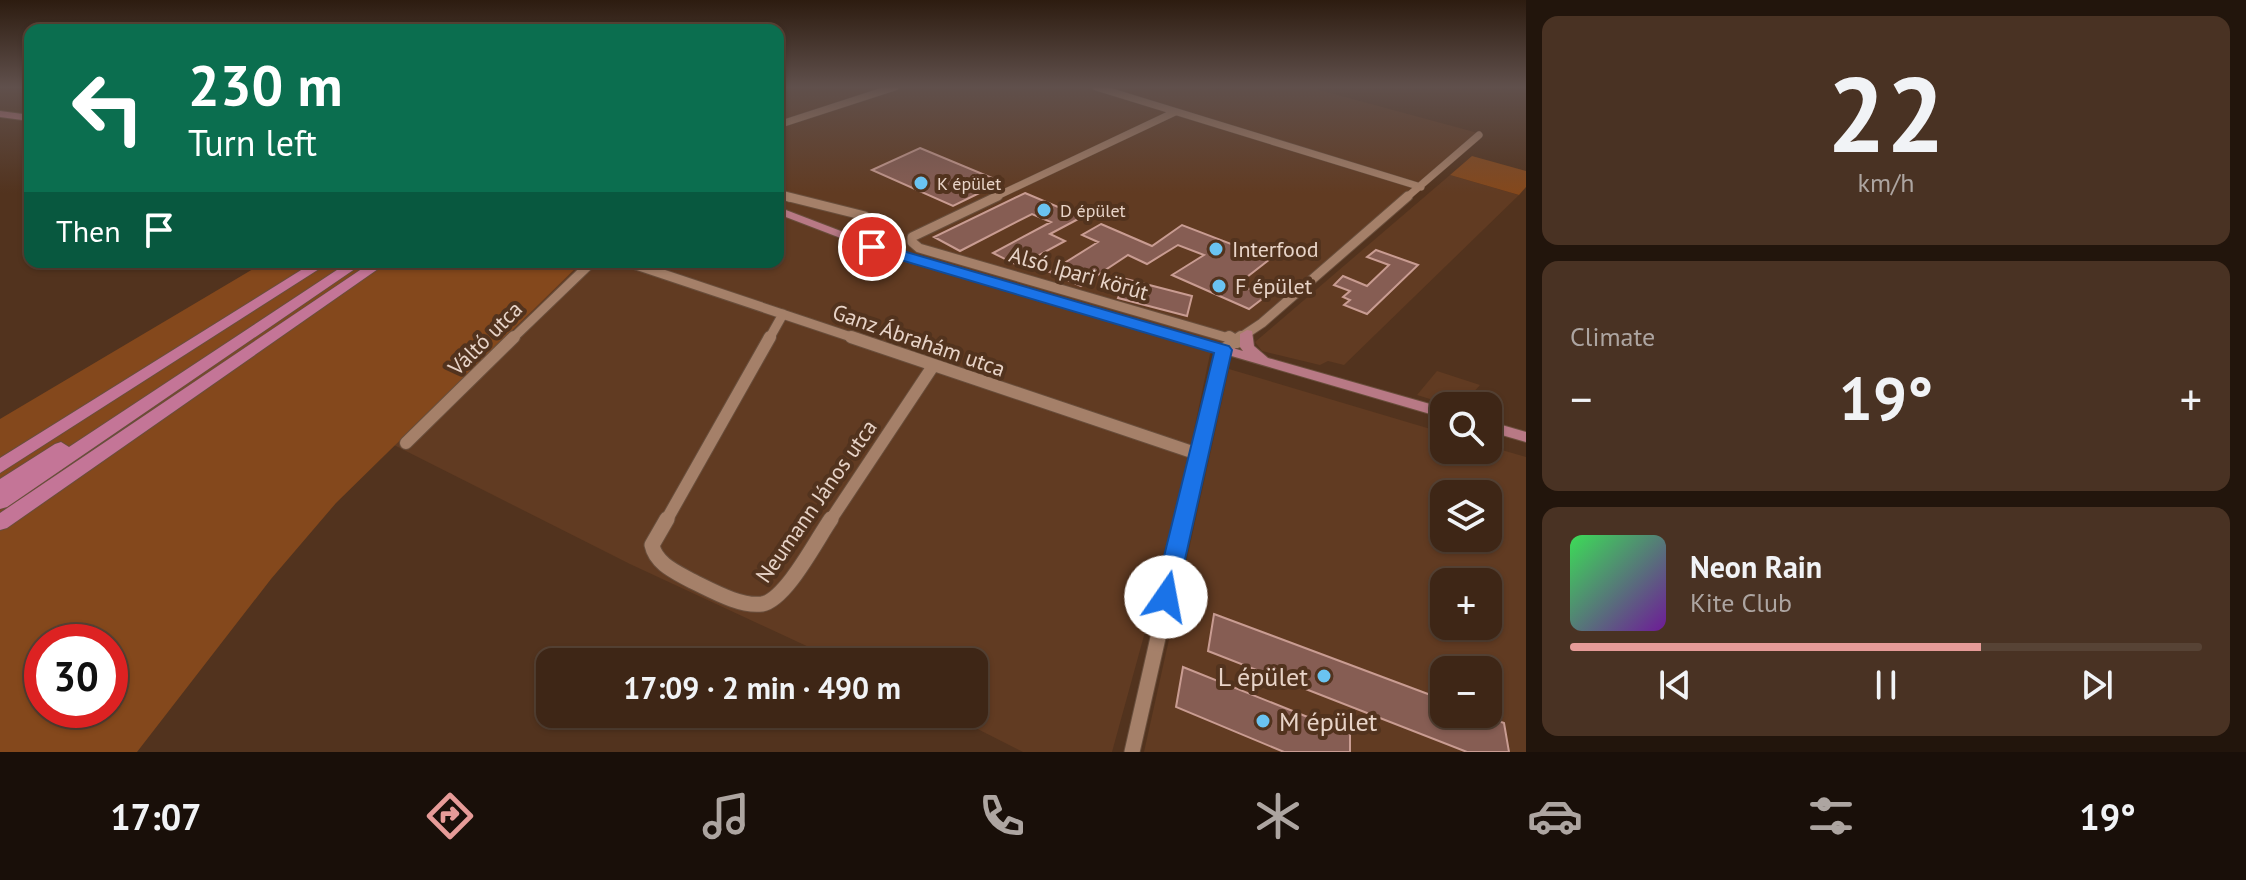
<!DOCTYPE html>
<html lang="en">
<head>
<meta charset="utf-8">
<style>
	:root { --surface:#3e2616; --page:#493223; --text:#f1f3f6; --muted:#ada5a1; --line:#574335; --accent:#e69b98 }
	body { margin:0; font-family:"PT Sans",sans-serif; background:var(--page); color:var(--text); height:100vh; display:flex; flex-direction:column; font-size:30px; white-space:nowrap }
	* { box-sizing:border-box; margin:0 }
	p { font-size:26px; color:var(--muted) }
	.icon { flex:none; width:44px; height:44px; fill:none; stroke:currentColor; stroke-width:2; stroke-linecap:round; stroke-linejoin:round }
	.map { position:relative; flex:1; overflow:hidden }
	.details { display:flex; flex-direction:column; gap:16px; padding:16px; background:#22150c; width:720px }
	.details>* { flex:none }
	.top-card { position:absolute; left:24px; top:24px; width:760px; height:244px; border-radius:16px; box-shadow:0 2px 6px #0004,0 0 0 2px var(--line); background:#0b6e4f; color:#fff; overflow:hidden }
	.fabs { position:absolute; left:1430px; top:392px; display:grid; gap:16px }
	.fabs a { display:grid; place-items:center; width:72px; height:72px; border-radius:16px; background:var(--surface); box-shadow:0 2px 6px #0004,0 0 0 2px var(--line); font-size:40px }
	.speed { position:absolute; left:24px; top:624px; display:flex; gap:16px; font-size:40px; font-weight:700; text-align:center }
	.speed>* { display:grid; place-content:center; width:104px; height:104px; border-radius:50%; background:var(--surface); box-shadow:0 2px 6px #0004,0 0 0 2px var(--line); line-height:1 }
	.speed .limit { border:12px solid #d22; background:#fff; color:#111 }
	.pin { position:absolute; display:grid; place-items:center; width:68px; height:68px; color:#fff; margin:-34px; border:4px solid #fff; border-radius:50%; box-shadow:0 2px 8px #0007 }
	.me { position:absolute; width:88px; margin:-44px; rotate:12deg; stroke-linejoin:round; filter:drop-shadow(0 0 6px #0008) }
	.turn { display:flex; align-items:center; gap:28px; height:168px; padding:0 32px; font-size:36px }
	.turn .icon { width:104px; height:104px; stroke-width:2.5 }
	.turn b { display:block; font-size:56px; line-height:68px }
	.then { display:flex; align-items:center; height:76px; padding:0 32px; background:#0003; gap:16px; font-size:30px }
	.big { font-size:60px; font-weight:700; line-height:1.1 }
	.details .tile { flex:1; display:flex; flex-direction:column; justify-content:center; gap:12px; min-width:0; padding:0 28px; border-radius:16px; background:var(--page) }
	.details .dial { align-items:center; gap:0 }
	.dial b { font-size:104px; line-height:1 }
	.song { display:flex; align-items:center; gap:24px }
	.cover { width:96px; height:96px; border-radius:12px; background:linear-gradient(135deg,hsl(130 70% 55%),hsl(280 70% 35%)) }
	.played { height:8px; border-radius:4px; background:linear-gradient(90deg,var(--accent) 65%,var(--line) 65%) }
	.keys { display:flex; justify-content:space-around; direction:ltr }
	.heat { display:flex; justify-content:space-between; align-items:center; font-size:44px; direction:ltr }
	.trip { position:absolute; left:536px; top:648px; width:452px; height:80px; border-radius:16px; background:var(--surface); box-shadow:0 2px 6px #0004,0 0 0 2px var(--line); font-weight:700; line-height:80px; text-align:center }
	.dock { display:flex; height:128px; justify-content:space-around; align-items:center; background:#190f09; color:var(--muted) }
	.dock .icon { width:56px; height:56px }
	.dock .current { color:var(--accent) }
	.dock b { font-size:36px; color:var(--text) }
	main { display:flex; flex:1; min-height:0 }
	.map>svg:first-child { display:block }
	.built { fill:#613b22; fill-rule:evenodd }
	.green { fill:#84481c; fill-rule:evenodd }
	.building { fill:#865d53; stroke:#c99c92; stroke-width:2 }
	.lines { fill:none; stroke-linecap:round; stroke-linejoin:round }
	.minor-far3-casing { stroke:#694e3c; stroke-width:8 }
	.minor-far2-casing { stroke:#694e3c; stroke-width:11 }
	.minor-far1-casing { stroke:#694e3c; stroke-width:14 }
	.minor-casing { stroke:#694e3c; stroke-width:17 }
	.major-casing { stroke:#694e3c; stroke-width:2 }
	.highway-casing { stroke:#694e3c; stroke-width:2 }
	.minor-far3 { stroke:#a58069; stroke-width:7 }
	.minor-far2 { stroke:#a58069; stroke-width:9 }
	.minor-far1 { stroke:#a58069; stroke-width:12 }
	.minor { stroke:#a58069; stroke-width:15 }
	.major { fill:#b87985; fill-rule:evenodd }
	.highway { fill:#c47597; fill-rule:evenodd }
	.route { fill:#1a73e8; stroke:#114b97; stroke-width:2 }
	.poi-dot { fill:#6ac3f1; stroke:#52331e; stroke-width:3 }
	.labels { text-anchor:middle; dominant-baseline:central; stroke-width:8; stroke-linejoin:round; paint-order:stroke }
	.far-poi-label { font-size:18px; fill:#e8d4c8; stroke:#52331e; text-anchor:start }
	.poi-label { font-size:22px; fill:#e8d4c8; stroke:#52331e; text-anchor:start }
	.street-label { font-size:22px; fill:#e8d4c8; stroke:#52331e }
	.near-poi-label { font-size:26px; fill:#e8d4c8; stroke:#52331e; text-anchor:end }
</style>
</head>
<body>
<main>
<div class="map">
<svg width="1526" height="752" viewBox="0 0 1526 752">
	<rect width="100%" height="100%" fill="#52331e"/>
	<path class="built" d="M778 87H1208L1218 90 1225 87H1308L1478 133 1260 318 1210 354 1173 530 1112 752H1023L948 714H974V662H841L630 564 394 445 582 262H778Z
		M1450 175 1519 195 1344 365 1328 361 1320 365 1262 351 1255 342Z
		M1229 369 1444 433V450H1488V446L1526 457V752H1144ZM1444 494H1488V538H1444ZM1444 582H1488V626H1444ZM1444 670H1488V714H1444Z
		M1437 371 1480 385 1472 394 1487 399 1483 406H1453L1417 395Z"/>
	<path class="green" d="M1472 156 1526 171V187L1519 195 1450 175Z
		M265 262H582L336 503 271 579 137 752H0V419ZM42 642H110V710H42Z"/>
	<path class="building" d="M920 148 1002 182 953 206 872 170Z
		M1025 193 1082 217 1050 234 1065 241 1019 266 993 253 1051 222 1032 214 960 251 934 237Z
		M1101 224 1152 246 1182 225 1270 259 1238 284 1266 296 1249 309 1172 275 1204 255 1178 245 1147 264 1128 255 1081 286 1050 272 1098 242 1082 235Z
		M1376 250 1418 265 1367 314 1344 305 1350 300 1343 297 1350 291 1334 285 1343 276 1367 286 1389 265 1367 257Z
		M1126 279 1192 296 1187 316 1118 298Z
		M1214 614 1444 700V714H1480L1504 723 1509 752H1467L1208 651Z
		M1183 667 1350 734V752H1284L1176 707Z"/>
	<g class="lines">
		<g class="minor-far3-casing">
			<path id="minor-far3" d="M1096 87 1421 187
				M778 125 895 87
				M778 193 789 198
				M993 198 1175 112
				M1406 198 1479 135"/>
		</g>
		<g class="minor-far2-casing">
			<path id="minor-far2" d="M785 196 865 216 872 228 856 241
				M998 196 912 237V242L919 248 1232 339
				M627 262 857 339
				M512 339 592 262
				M769 339 783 314
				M1238 339 1262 323 1408 196"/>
		</g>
		<g class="minor-far1-casing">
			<path id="minor-far1" d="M851 337 1198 454
				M1229 337 1237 342
				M406 443 514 337
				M666 521 770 337
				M830 521 933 366
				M1184 521 1223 350 1241 337"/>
		</g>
		<g class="minor-casing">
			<path id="minor" d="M667 519 652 545C656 564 676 572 692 581 711 590 740 607 762 604 786 600 817 539 831 519
				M1132 752 1185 519"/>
		</g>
		<g class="major-casing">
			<path id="major" d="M0 111 30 115V121L0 117Z
				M778 207 893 251 1243 351 1240 347V334L1247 330 1252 331 1254 346 1268 358 1444 408V418L885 255 778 214Z
				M1488 421 1526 432V442L1488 431Z"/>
		</g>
		<g class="highway-casing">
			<path id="highway" d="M314 262H330L0 473V458Z
				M349 262H365L7 507 0 509V479L55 444 61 442 69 447Z
				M372 262H388L7 528 0 530V513Z"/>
		</g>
		<use href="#minor-far3" class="minor-far3"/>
		<use href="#minor-far2" class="minor-far2"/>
		<use href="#minor-far1" class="minor-far1"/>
		<use href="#minor" class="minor"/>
		<use href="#major" class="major"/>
		<use href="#highway" class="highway"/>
	</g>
	<linearGradient id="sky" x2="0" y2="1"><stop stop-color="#2d1c10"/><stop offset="0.45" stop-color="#60504c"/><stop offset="1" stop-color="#60504c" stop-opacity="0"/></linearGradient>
	<rect width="1526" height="193" fill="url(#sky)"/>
	<path class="route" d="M872 242 1229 346 1232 350 1175 604 1166 607 1158 604 1154 597 1214 353 867 250 865 247Z"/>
	<g class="poi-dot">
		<circle cx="921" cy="183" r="8"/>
		<circle cx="1044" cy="210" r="8"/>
		<circle cx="1216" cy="249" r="8"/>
		<circle cx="1219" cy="286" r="8"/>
		<circle cx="1324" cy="676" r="8"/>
		<circle cx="1263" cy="721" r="8"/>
	</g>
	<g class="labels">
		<g class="far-poi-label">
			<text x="937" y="183">K épület</text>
			<text x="1060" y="210">D épület</text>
		</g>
		<g class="poi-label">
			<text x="1232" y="249">Interfood</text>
			<text x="1235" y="286">F épület</text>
		</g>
		<g class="street-label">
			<text transform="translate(1079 273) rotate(16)">Alsó Ipari körút</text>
			<text transform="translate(485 338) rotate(-45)">Váltó utca</text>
			<text transform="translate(919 340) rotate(19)">Ganz Ábrahám utca</text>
			<text transform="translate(816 501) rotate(-55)">Neumann János utca</text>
		</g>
		<g class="near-poi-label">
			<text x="1308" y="676">L épület</text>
			<text x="1279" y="721" text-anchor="start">M épület</text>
		</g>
	</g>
</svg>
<div class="fabs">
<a><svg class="icon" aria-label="search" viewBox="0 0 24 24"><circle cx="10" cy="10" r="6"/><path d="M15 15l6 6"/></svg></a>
<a><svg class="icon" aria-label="layers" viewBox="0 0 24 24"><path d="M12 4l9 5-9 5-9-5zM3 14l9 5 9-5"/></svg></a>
<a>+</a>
<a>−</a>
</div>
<div class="speed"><div class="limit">30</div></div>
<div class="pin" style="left:872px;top:247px;background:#d93025"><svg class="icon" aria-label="arrive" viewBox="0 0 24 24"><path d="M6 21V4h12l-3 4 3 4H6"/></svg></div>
<svg class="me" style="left:1166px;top:597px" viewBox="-20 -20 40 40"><circle r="19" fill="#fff"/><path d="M0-13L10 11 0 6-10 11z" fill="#1a73e8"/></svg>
<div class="trip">17:09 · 2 min · 490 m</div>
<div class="top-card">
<div class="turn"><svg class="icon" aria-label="left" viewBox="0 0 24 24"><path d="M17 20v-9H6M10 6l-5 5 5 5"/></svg><div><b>230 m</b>Turn left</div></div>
<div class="then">Then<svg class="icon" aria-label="arrive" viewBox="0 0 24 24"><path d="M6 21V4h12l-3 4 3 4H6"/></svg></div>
</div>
</div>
<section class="details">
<div class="tile dial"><b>22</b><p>km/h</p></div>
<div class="tile"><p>Climate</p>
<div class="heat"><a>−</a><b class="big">19°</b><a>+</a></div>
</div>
<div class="tile">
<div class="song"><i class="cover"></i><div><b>Neon Rain</b><p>Kite Club</p></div></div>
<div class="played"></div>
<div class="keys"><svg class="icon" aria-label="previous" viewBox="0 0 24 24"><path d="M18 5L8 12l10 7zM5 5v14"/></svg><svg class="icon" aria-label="pause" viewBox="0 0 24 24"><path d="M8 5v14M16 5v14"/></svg><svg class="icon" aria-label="next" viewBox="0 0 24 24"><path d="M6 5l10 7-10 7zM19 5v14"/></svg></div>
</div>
</section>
</main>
<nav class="dock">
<b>17:07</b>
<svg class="icon current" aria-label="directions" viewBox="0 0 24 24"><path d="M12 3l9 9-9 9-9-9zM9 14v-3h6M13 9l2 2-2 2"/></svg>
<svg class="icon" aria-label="music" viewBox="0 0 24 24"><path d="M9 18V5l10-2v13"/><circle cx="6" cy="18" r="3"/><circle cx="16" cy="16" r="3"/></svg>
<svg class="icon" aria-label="phone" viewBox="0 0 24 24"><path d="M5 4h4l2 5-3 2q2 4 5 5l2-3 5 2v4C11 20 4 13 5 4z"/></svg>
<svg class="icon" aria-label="climate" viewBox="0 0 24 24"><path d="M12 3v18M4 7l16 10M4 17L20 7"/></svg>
<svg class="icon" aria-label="car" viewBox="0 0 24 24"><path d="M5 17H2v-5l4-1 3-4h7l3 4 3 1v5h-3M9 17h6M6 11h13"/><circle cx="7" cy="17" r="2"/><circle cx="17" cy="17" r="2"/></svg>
<svg class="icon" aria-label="filters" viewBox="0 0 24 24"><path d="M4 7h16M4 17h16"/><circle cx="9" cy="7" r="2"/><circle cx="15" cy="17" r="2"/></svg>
<b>19°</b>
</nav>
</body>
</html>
